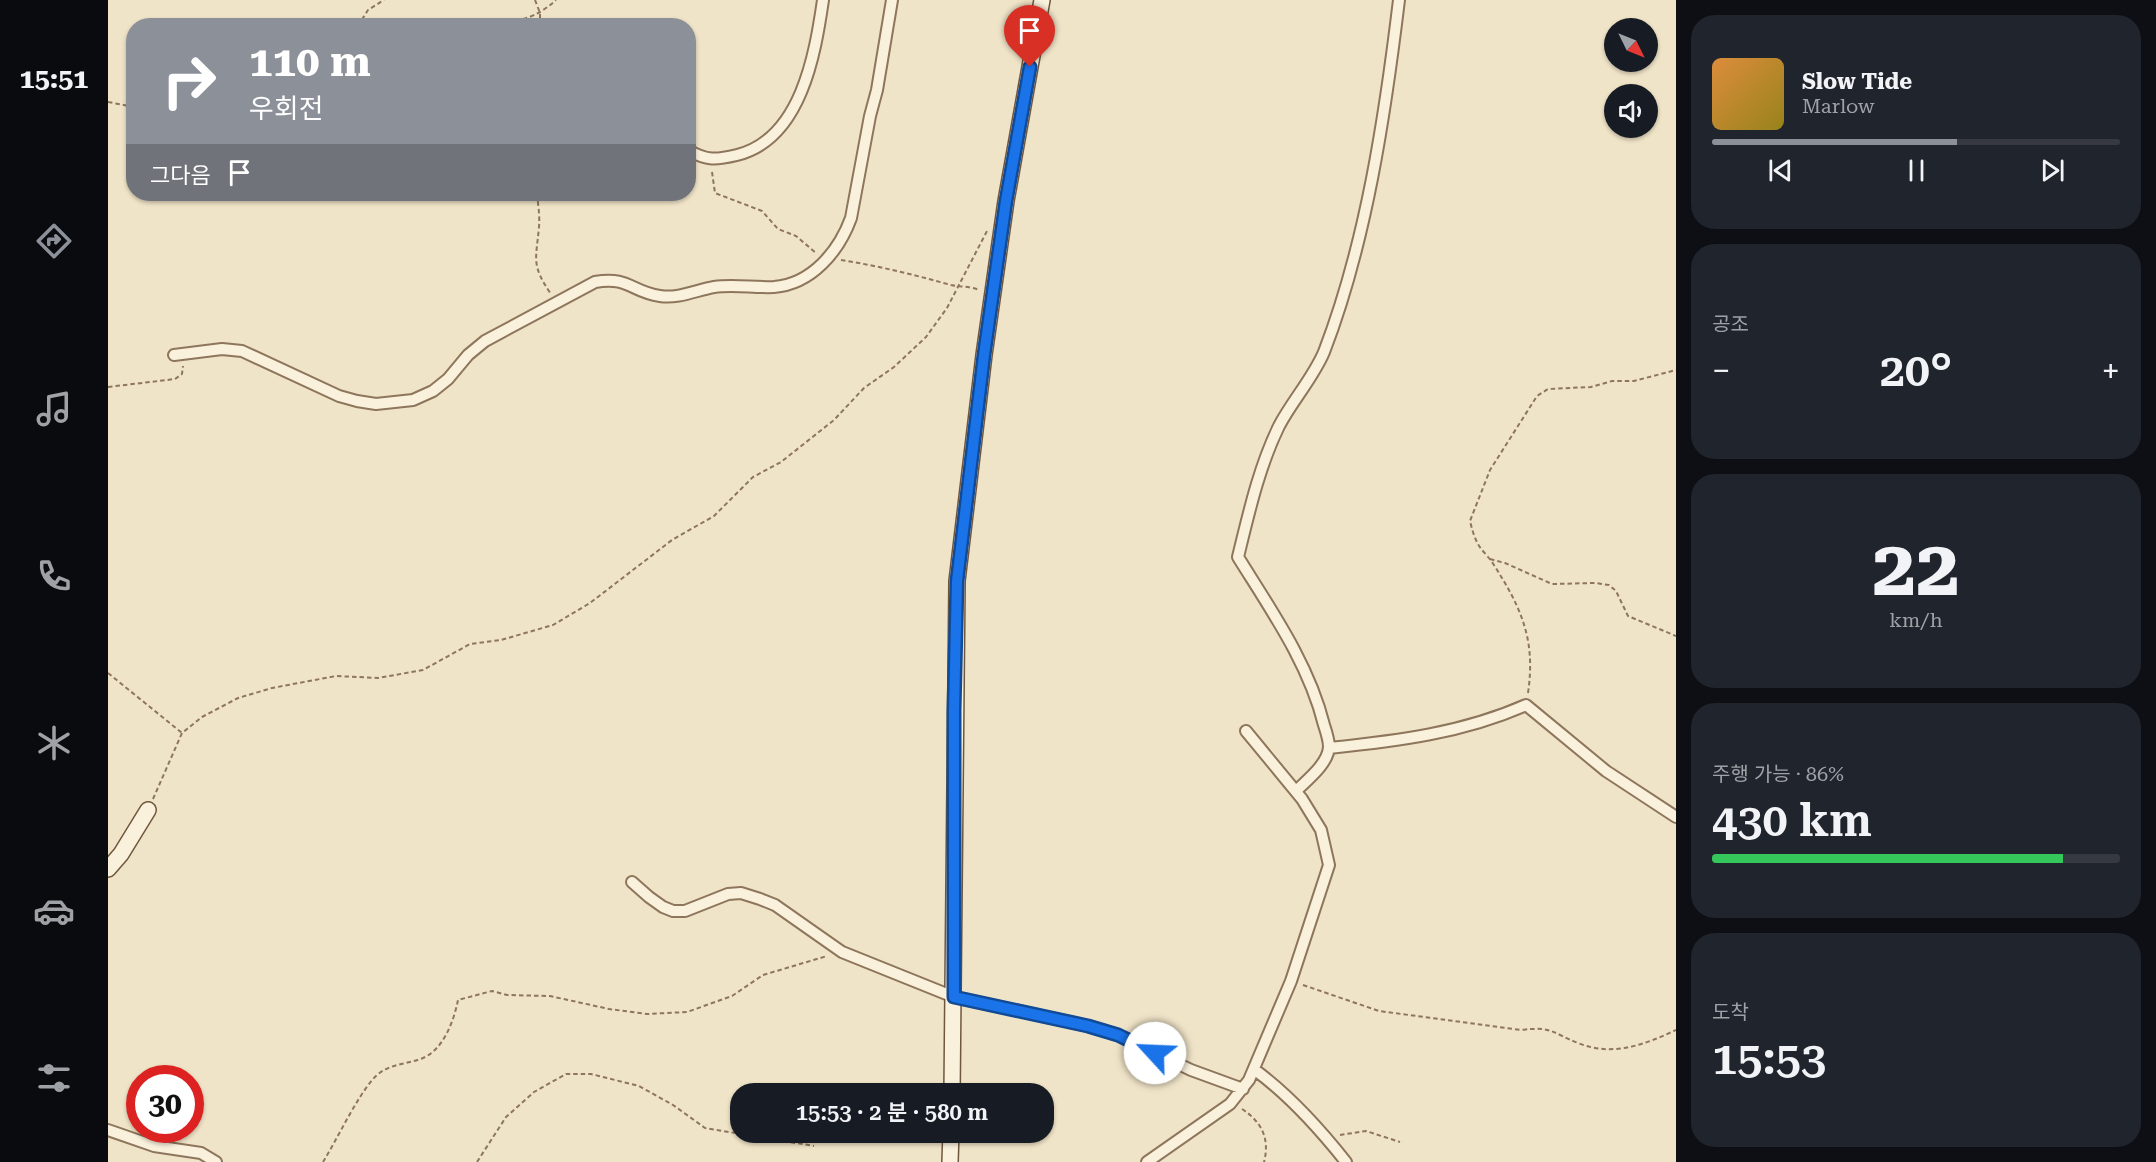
<!DOCTYPE html>
<html lang="ko">
<head>
<meta charset="utf-8">
<style>
	:root { --surface:#171b24; --page:#20242c; --text:#f1f3f6; --muted:#9ea1a6; --line:#363941; --accent:#8c9099 }
	body { margin:0; font-family:"Roboto Serif","Noto Sans KR",serif; background:var(--page); color:var(--text); height:100vh; display:flex; flex-direction:column; font-size:22px; white-space:nowrap }
	* { box-sizing:border-box; margin:0 }
	p { font-size:20px; color:var(--muted) }
	.icon { flex:none; width:33px; height:33px; fill:none; stroke:currentColor; stroke-width:2; stroke-linecap:round; stroke-linejoin:round }
	.map { position:relative; flex:1; overflow:hidden }
	.sheet { display:flex; flex-direction:column; gap:15px; padding:15px; background:#0d0f14; width:480px }
	.sheet>* { flex:none }
	.banner { position:absolute; left:18px; top:18px; width:570px; height:183px; border-radius:24px; box-shadow:0 2px 4px #0004; background:#8c9099; color:#fff; overflow:hidden }
	.needle { width:39px; rotate:133deg }
	.controls { position:absolute; left:1496px; top:18px; display:grid; gap:12px }
	.controls a { display:grid; place-items:center; width:54px; height:54px; border-radius:50%; background:var(--surface); box-shadow:0 2px 4px #0004; font-size:30px }
	.speed { position:absolute; left:18px; top:1065px; display:flex; gap:12px; font-size:30px; font-weight:700; text-align:center }
	.speed>* { display:grid; place-content:center; width:78px; height:78px; border-radius:50%; background:var(--surface); box-shadow:0 2px 4px #0004; line-height:1 }
	.speed .limit { border:9px solid #d22; background:#fff; color:#111 }
	.pin { position:absolute; display:grid; place-items:center; width:51px; height:51px; color:#fff; margin:-62px -26px; border-radius:50% 50% 50% 0; rotate:-45deg; box-shadow:0 0 6px #0007 }
	.pin .icon { rotate:45deg }
	.me { position:absolute; width:66px; margin:-33px; rotate:295deg; stroke-linejoin:round; filter:drop-shadow(0 0 4px #0008) }
	.turn { display:flex; align-items:center; gap:21px; height:126px; padding:0 24px; font-size:27px }
	.turn .icon { width:78px; height:78px; stroke-width:2.5 }
	.turn b { display:block; font-size:42px; line-height:51px }
	.then { display:flex; align-items:center; height:57px; padding:0 24px; background:#0003; gap:12px; font-size:22px }
	.big { font-size:45px; font-weight:600; line-height:1.1 }
	.sheet .widget { flex:1; display:flex; flex-direction:column; justify-content:center; gap:9px; min-width:0; padding:0 21px; border-radius:24px; background:var(--page) }
	.sheet .dial { align-items:center; gap:0 }
	.dial b { font-size:78px; line-height:1 }
	.song { display:flex; align-items:center; gap:18px }
	.cover { width:72px; height:72px; border-radius:9px; background:linear-gradient(135deg,hsl(30 70% 55%),hsl(50 70% 35%)) }
	.played { height:6px; border-radius:3px; background:linear-gradient(90deg,var(--accent) 60%,var(--line) 60%) }
	.keys { display:flex; justify-content:space-around; direction:ltr }
	.heat { display:flex; justify-content:space-between; align-items:center; font-size:33px; direction:ltr }
	.charge { height:9px; border-radius:4px; background:linear-gradient(90deg,#34c759 86%,var(--line) 0) }
	.trip { position:absolute; left:622px; top:1083px; width:324px; height:60px; border-radius:24px; background:var(--surface); box-shadow:0 2px 4px #0004; font-weight:600; line-height:60px; text-align:center }
	main { display:flex; flex:1; min-height:0 }
	.tab-bar { display:flex; flex-direction:column; width:108px; justify-content:space-around; align-items:center; background:#090b0e; color:var(--muted) }
	.tab-bar .icon { width:42px; height:42px }
	.tab-bar .on { color:var(--accent) }
	.tab-bar b { font-size:27px; color:var(--text) }
	.map>svg:first-child { display:block }
	.lines { fill:none; stroke-linecap:round; stroke-linejoin:round }
	.street-casing { stroke:#8d765c; stroke-width:14 }
	.secondary-casing { stroke:#6f573f; stroke-width:18 }
	.path { stroke:#8d765c; stroke-width:2; stroke-dasharray:4.5 3; stroke-linecap:butt }
	.street { stroke:#faf1dc; stroke-width:10 }
	.secondary { stroke:#faf1dc; stroke-width:15 }
	.route-casing { stroke:#114b97; stroke-width:15 }
	.route { stroke:#1a73e8; stroke-width:10 }
</style>
</head>
<body>
<main>
<nav class="tab-bar">
<b>15:51</b>
<svg class="icon on" aria-label="directions" viewBox="0 0 24 24"><path d="M12 3l9 9-9 9-9-9zM9 14v-3h6M13 9l2 2-2 2"/></svg>
<svg class="icon" aria-label="music" viewBox="0 0 24 24"><path d="M9 18V5l10-2v13"/><circle cx="6" cy="18" r="3"/><circle cx="16" cy="16" r="3"/></svg>
<svg class="icon" aria-label="phone" viewBox="0 0 24 24"><path d="M5 4h4l2 5-3 2q2 4 5 5l2-3 5 2v4C11 20 4 13 5 4z"/></svg>
<svg class="icon" aria-label="climate" viewBox="0 0 24 24"><path d="M12 3v18M4 7l16 10M4 17L20 7"/></svg>
<svg class="icon" aria-label="car" viewBox="0 0 24 24"><path d="M5 17H2v-5l4-1 3-4h7l3 4 3 1v5h-3M9 17h6M6 11h13"/><circle cx="7" cy="17" r="2"/><circle cx="17" cy="17" r="2"/></svg>
<svg class="icon" aria-label="filters" viewBox="0 0 24 24"><path d="M4 7h16M4 17h16"/><circle cx="9" cy="7" r="2"/><circle cx="15" cy="17" r="2"/></svg>
</nav>
<div class="map">
<svg width="1568" height="1162" viewBox="0 0 1568 1162">
	<rect width="100%" height="100%" fill="#f0e4c8"/>
	<g class="lines">
		<g class="street-casing">
			<path id="street" d="M580 150C599 161 608 160 629 155 693 139 707 55 715 0
				M66 355 114 349 134 351 231 396 249 401 268 404 305 400 325 391 340 379 360 355 377 341 487 282C521 276 523 292 552 296 570 299 589 290 606 287 626 284 646 288 666 287 704 284 731 251 743 218L762 116 769 90 784 0
				M1221 748C1289 741 1355 733 1418 705L1498 771 1568 817
				M1188 791C1199 780 1220 764 1221 747 1221 741 1218 731 1216 725 1201 664 1163 610 1130 557 1141 512 1151 467 1171 426 1184 401 1205 378 1216 352 1258 243 1277 116 1291 0
				M524 882 541 897 555 907 565 911H577L620 894 633 893 652 899 667 905 734 952 846 997 980 1026 1010 1035 1083 1070 1135 1089
				M1147 1070C1181 1095 1211 1128 1238 1162
				M0 1130 46 1146 93 1153 108 1162
				M1039 1162 1122 1104 1141 1080 1183 981 1221 865 1213 830 1194 799 1138 731"/>
		</g>
		<g class="secondary-casing">
			<path id="secondary" d="M0 869 13 854 40 810
				M844 1094 849 581 876 355 898 201 934 0
				M842 1162 843 1132"/>
		</g>
		<path class="path" d="M427 0 432 13V26
			M250 26 260 10 276 0
			M363 26C399 18 417 28 448 0
			M0 102 26 107
			M604 172 607 193 654 211 670 229 688 236 708 253
			M429 194C430 204 432 216 431 227 428 260 423 265 443 294
			M733 260C771 266 807 275 843 285 852 287 862 286 871 290
			M0 387 67 379 74 374 75 366
			M1382 559 1397 563 1444 584 1487 583 1501 585 1508 591 1520 616 1568 636
			M0 673 74 733
			M1420 693C1428 639 1413 607 1384 562 1380 556 1373 550 1370 544 1366 537 1364 529 1362 521L1382 470 1429 396 1440 389 1483 387 1504 381H1526L1568 370
			M45 799 74 733 94 717 130 698 164 688 228 676 270 678 315 670 362 644 393 640 445 625 482 603 564 540 606 516 645 477 673 462 726 420 756 388 786 367 818 337 839 308 879 231
			M1195 985 1271 1011 1413 1030C1445 1026 1444 1033 1470 1043 1504 1057 1536 1045 1568 1030
			M1134 1109C1154 1122 1162 1139 1156 1162
			M1232 1135 1258 1131 1292 1142
			M215 1162C231 1136 246 1102 265 1079 279 1063 298 1065 315 1058 336 1049 346 1020 350 1000L384 991 399 995 442 996 501 1009 539 1014 579 1012 624 996 655 975 719 956
			M369 1162 398 1117 426 1092 458 1074H483L531 1086 565 1105 597 1128 706 1146"/>
		<use href="#street" class="street"/>
		<use href="#secondary" class="secondary"/>
	</g>
	<g class="lines">
		<g class="route-casing">
			<path id="route" d="M922 67 898 201 876 355 849 581 846 710V997L980 1026 1010 1035 1047 1053"/>
		</g>
		<use href="#route" class="route"/>
	</g>
</svg>
<div class="controls">
<a><svg class="needle" viewBox="-14 -14 28 28"><path d="M0-13l5 13h-10z" fill="#e53935"/><path d="M0 13l5-13h-10z" fill="#9ea1a6"/></svg></a>
<a><svg class="icon" aria-label="sound" viewBox="0 0 24 24"><path d="M4 9h4l5-4v14l-5-4H4zM17 9q2 3 0 6"/></svg></a>
</div>
<div class="speed"><div class="limit">30</div></div>
<div class="pin" style="left:922px;top:67px;background:#d93025"><svg class="icon" aria-label="arrive" viewBox="0 0 24 24"><path d="M6 21V4h12l-3 4 3 4H6"/></svg></div>
<svg class="me" style="left:1047px;top:1053px" viewBox="-20 -20 40 40"><circle r="19" fill="#fff"/><path d="M0-13L10 11 0 6-10 11z" fill="#1a73e8"/></svg>
<div class="trip">15:53 · 2 분 · 580 m</div>
<div class="banner">
<div class="turn"><svg class="icon" aria-label="right" viewBox="0 0 24 24"><path d="M7 20v-9h11M14 6l5 5-5 5"/></svg><div><b>110 m</b>우회전</div></div>
<div class="then">그다음<svg class="icon" aria-label="arrive" viewBox="0 0 24 24"><path d="M6 21V4h12l-3 4 3 4H6"/></svg></div>
</div>
</div>
<section class="sheet">
<div class="widget">
<div class="song"><i class="cover"></i><div><b>Slow Tide</b><p>Marlow</p></div></div>
<div class="played"></div>
<div class="keys"><svg class="icon" aria-label="previous" viewBox="0 0 24 24"><path d="M18 5L8 12l10 7zM5 5v14"/></svg><svg class="icon" aria-label="pause" viewBox="0 0 24 24"><path d="M8 5v14M16 5v14"/></svg><svg class="icon" aria-label="next" viewBox="0 0 24 24"><path d="M6 5l10 7-10 7zM19 5v14"/></svg></div>
</div>
<div class="widget"><p>공조</p>
<div class="heat"><a>−</a><b class="big">20°</b><a>+</a></div>
</div>
<div class="widget dial"><b>22</b><p>km/h</p></div>
<div class="widget"><p>주행 가능 · 86%</p><b class="big">430 km</b><div class="charge"></div></div>
<div class="widget"><p>도착</p><b class="big">15:53</b></div>
</section>
</main>
</body>
</html>
